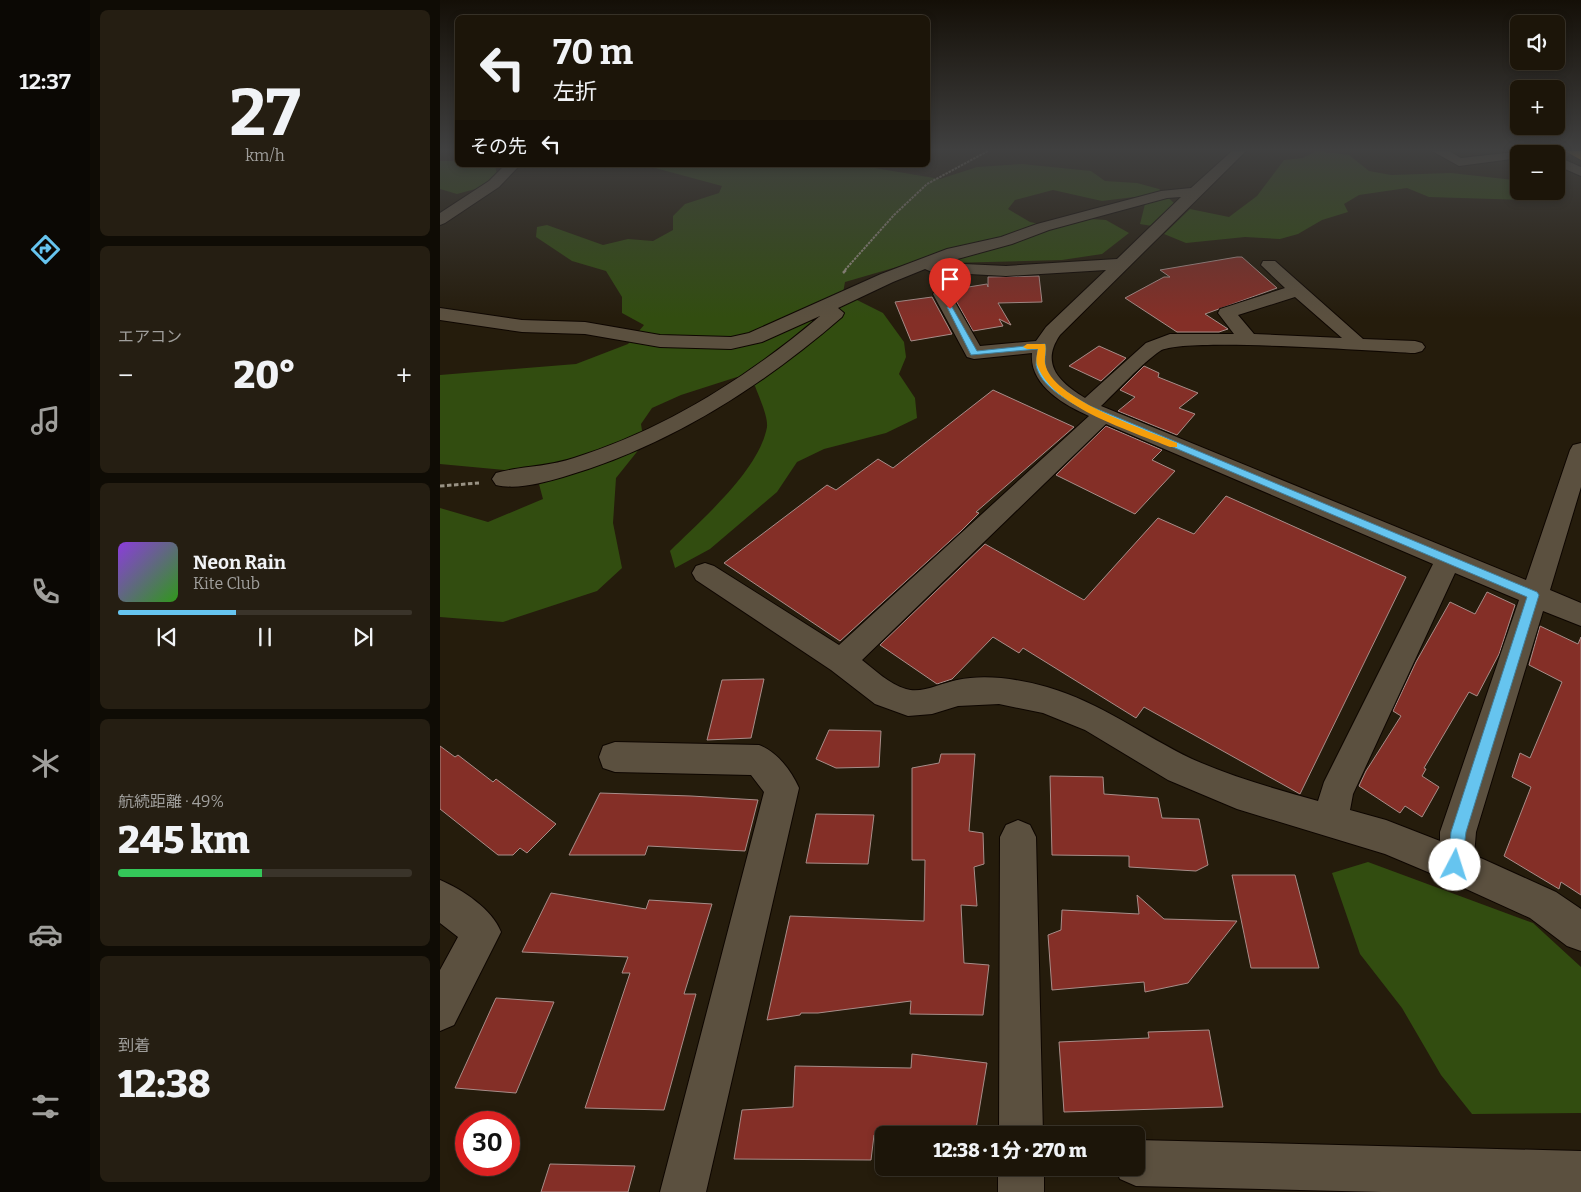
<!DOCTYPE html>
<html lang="ja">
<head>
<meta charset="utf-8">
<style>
	:root { --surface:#1c1509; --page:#251e12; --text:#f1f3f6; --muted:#a09f9c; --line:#3a342a; --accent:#66c4ef }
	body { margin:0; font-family:Bitter,"Noto Sans JP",serif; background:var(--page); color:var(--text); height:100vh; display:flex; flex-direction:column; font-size:19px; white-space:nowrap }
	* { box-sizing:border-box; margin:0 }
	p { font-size:16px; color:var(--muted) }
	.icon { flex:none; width:28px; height:28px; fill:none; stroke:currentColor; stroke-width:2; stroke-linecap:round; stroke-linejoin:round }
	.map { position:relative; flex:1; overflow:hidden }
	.panel { display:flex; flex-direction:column; gap:10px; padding:10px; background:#0f0c05; width:350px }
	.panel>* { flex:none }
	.top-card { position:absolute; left:15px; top:15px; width:475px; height:152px; border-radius:8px; box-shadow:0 2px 8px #0003,0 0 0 1px var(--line); background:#1c1509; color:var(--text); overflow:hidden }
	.tools { position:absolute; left:1070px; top:15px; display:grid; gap:10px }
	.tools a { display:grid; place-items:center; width:55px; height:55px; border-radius:8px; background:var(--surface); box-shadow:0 2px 8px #0003,0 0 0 1px var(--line); font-size:25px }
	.speed { position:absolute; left:15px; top:1111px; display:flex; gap:10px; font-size:25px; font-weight:700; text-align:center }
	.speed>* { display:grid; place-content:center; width:65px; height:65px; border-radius:50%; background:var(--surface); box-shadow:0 2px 8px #0003,0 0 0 1px var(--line); line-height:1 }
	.speed .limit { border:8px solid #d22; background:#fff; color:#111 }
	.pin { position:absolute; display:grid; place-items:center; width:42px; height:42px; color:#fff; margin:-51px -21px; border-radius:50% 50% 50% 0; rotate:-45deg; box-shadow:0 0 5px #0007 }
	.pin .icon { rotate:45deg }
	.me { position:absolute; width:55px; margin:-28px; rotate:5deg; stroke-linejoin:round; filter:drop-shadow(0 0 4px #0008) }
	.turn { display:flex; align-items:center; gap:18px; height:105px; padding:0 15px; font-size:22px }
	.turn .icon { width:65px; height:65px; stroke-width:2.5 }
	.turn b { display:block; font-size:35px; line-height:42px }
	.then { display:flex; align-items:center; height:48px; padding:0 15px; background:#0003; gap:10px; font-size:19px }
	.big { font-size:38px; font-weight:800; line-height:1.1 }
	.panel .widget { flex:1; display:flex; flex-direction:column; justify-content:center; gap:8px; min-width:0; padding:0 18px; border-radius:8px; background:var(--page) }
	.panel .dial { align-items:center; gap:0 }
	.dial b { font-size:65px; line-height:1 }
	.song { display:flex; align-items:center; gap:15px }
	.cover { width:60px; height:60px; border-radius:8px; background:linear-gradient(135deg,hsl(270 70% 55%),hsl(110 70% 35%)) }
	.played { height:5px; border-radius:2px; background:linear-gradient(90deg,var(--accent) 40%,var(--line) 40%) }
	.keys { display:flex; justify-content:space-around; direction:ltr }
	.heat { display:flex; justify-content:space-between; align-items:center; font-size:28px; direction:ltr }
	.charge { height:8px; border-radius:4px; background:linear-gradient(90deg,#34c759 49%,var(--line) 0) }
	.trip { position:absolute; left:435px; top:1126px; width:270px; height:50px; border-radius:8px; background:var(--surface); box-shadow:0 2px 8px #0003,0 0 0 1px var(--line); font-weight:800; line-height:50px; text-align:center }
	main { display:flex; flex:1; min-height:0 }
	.tab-bar { display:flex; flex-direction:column; width:90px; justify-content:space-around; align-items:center; background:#0b0804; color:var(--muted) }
	.tab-bar .icon { width:35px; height:35px }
	.tab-bar .current { color:var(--accent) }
	.tab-bar b { font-size:22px; color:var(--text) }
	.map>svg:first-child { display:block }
	.green { fill:#324d10 }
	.building { fill:#842f27; stroke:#a78d89 }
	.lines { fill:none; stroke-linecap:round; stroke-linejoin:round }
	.minor-casing { stroke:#0e0600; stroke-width:2 }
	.motorway-casing { stroke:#0e0600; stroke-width:2 }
	.path-far2 { stroke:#999284; stroke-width:2; stroke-dasharray:2.5 1; stroke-linecap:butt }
	.path-far1 { stroke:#999284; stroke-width:2.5; stroke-dasharray:4 2; stroke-linecap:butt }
	.path { stroke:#999284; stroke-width:3; stroke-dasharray:4.5 2.5; stroke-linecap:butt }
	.minor { fill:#5b503f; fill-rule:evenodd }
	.motorway { fill:#c18013; fill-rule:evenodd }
	.route { fill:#66c4ef; stroke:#427f9b }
	.slow { fill:#f59e0b }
</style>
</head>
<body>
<main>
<nav class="tab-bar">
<b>12:37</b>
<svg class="icon current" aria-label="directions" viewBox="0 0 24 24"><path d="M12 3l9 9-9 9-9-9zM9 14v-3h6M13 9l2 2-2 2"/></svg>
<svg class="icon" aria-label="music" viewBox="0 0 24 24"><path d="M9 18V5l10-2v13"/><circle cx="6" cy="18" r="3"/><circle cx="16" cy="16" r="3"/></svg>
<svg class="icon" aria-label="phone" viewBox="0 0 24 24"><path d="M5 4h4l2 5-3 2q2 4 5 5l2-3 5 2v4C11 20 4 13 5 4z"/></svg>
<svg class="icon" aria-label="climate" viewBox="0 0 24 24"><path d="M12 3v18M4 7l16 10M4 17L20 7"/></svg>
<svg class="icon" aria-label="car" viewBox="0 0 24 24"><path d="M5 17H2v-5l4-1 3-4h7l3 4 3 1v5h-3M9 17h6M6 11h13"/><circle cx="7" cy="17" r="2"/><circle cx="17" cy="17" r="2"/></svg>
<svg class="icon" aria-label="filters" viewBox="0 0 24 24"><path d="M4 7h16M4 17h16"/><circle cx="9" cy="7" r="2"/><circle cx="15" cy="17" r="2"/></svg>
</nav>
<section class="panel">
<div class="widget dial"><b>27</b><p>km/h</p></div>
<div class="widget"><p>エアコン</p>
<div class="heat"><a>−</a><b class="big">20°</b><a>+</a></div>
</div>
<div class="widget">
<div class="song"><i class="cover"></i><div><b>Neon Rain</b><p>Kite Club</p></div></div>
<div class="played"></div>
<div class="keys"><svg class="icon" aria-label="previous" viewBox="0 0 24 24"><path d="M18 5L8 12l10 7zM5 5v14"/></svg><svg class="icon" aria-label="pause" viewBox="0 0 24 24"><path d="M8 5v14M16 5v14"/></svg><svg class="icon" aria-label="next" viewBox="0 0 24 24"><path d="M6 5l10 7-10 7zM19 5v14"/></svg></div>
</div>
<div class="widget"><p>航続距離 · 49%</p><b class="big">245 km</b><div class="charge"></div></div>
<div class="widget"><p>到着</p><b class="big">12:38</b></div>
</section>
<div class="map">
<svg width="1141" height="1192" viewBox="0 0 1141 1192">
	<rect width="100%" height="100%" fill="#251c0c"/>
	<path class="green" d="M876 151 909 155 929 171 951 175 1011 173 1074 180 1079 181V191H1113L1117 201 989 197 967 188 919 195 904 204 908 212 882 220 858 234 840 239 805 237 746 243 724 234 750 209 789 217 817 196 844 160 863 158Z
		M0 161H17L18 165H55L57 174 39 188 17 194 0 189Z
		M582 164 651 171 665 181 697 183 719 189 734 203 712 226 700 224 705 204 694 197 662 201 613 190 575 200 568 209 590 222 614 227 651 219 666 220 689 233 662 254 622 260 467 264 405 282 403 293 443 313 464 342 466 357 459 374 475 398 477 418 446 433 384 449 357 462 337 492 270 549 235 568 230 551C261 520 319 471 327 427 328 416 319 397 315 386L297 377 241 395 212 408 201 424 204 443 176 478 173 523 182 568 157 591 63 622 0 617V508L48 522 103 499 96 473 0 464V375L136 364 188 344 204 325 182 313V297L166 271 132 261 96 237 97 227 107 225 163 245 188 239 213 241 233 230V216L245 204 279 193 282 186 204 165H417L500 179 537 167Z
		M928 862 1093 923 1141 967V1113L1032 1114 1001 1075 962 1008 920 954 892 873Z"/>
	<path class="building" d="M797 257H802L837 288 765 314 788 329 779 332H737L685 298 724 277H730L720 270Z
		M599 276 602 302 558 303 571 325 559 319 563 326 533 331 510 290 547 284 548 287V277Z
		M492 297 512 334 471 341 455 302Z
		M659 346 686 358 661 381 629 366Z
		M704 366 719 373 718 377 758 393 739 408 755 414 737 435 678 411 695 397 680 390Z
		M553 390 634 427 536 512 539 513 521 531 400 641 284 563 387 485 396 490 438 459 453 468Z
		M666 426 722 450 712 460 735 471 695 514 616 475Z
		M786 496 966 577 860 794 704 707 696 718 583 648 579 653 553 637 512 679 497 684 440 645 545 544 644 600 718 518 754 534Z
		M1047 592 1075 605 1059 654 1037 696 1029 692 984 768 986 769 982 776 999 787 982 817 965 806 960 813 919 786 926 771 961 716 953 711 976 662 1010 602 1035 614Z
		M1100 626 1138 644 1141 637V895L1121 882 1119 889 1064 856 1091 787 1072 777 1080 753 1090 758 1122 682 1089 665Z
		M324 679 311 738 267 740 282 680Z
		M389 730 441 731 439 767 396 768 376 759Z
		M0 746 15 757 18 755 53 782 56 779 116 824 87 853 80 848 73 855H58L0 809Z
		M501 754H535L529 831 543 833 544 864 534 867 537 906 521 905 524 963 549 965 543 1015 470 1014 471 1001 378 1013H361L360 1015 327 1020 350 916 484 921 485 860H472V768L499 763Z
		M610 776 663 777 664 794 718 798 722 818 759 819 768 865 756 871 689 867V856L612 855Z
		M160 793 251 796 318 800 305 851 208 846 205 855H129Z
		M376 814 434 815 428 864 366 863Z
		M792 875H855L879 968H811Z
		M111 893 206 909 209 900 272 904 244 994H256L224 1110 145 1108 190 973H182L188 957 82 952Z
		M697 895 724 919 797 921 748 983 705 992 704 982 612 990 608 935 621 930 622 910 699 914Z
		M56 998 114 1002 76 1093 15 1088Z
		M769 1030 783 1107 624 1112 619 1042 709 1038 708 1032Z
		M472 1054 547 1063 535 1135H434L431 1160 294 1159 302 1110 353 1107 355 1066 471 1068Z
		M110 1164 195 1166 188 1192H101Z"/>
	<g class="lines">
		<g class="minor-casing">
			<path id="minor" d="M792 151H806L620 335C600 364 619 382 645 398L706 343 730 334H794L778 313 780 309 845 288 821 265 823 261H835L923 339 975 341 982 343 985 347 982 351 975 353C936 351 742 337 720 351 701 364 678 390 661 406L1086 580 1130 450 1133 445 1141 443V487L1110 590 1141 603V626L1103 611 1036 832 1034 855 1116 892 1141 909V951L1127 946 1090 918 1002 878 945 854 797 809 728 780 645 730 603 713 559 704 518 706 492 714 468 716 435 704 391 670 256 580 252 573 256 566 265 563 274 566 399 645 649 416C624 405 589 385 592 353L534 359 527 357 493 294 496 290H508L540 346 596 341 606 327 666 270 566 276 492 272 485 269 453 282 398 308 404 313 402 317C320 388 227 447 123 477 102 483 77 490 56 485L52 479 56 473C81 466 108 467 134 458 224 430 308 377 380 316L322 342 291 349 220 347 145 334 82 332 0 320V308L82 320 145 322 220 335 291 337 309 333 441 274 507 249 561 237 597 224 721 191 751 188ZM741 197 677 259 566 266 503 263 572 244 609 230 727 198ZM855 297 902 338 814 334 798 315ZM666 424 993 564 884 782 878 801C835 789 793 777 752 759 702 735 662 703 607 687 579 679 545 674 517 680 501 683 482 694 466 689 449 684 435 670 422 660ZM1015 573 1079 600 1000 832V841L946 820 910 810 913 794Z
				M992 151H1009L1021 158 1084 151 1085 154H1079V158L1019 166Z
				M1116 156 1141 167V176L1116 165Z
				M65 165H80L59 187 5 223 0 225V213L49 181Z
				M175 742 319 745C337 752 351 770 359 788L266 1192H220L324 792 311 775 175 772 163 768 159 757 163 746Z
				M578 820 590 825 596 837 603 1135H559L560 837 566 825Z
				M0 880C23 890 52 909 61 932L14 1025 0 1031V970L18 937 0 923Z
				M696 1140 1141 1151V1192H942L696 1186 680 1179 675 1168H696Z
				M558 1168H604V1192H558Z"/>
		</g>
		<g class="motorway-casing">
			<path id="motorway" d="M1125 151H1141V160Z"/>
		</g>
		<path class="path-far2" d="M405 270 454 215 487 184 548 151"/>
		<path class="path-far1" d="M403 273 407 269"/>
		<path class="path" d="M0 486 39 483"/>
		<use href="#minor" class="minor"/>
		<use href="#motorway" class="motorway"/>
	</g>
	<linearGradient id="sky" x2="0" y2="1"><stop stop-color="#140f07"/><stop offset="0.47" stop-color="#404040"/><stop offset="1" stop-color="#404040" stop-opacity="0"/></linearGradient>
	<rect width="1141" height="318" fill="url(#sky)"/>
	<path class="route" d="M507 307H512L537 351 605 344C607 350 604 357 605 364 606 383 635 397 650 406L1097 592 1099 595 1026 832 1021 870 1015 872 1010 870 1008 865 1011 832 1087 597 643 409C627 400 600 386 596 365 596 360 598 354 598 349L531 355Z"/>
	<path class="slow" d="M605 344C607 351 603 360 606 367 617 401 705 429 737 443V447H730C692 431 614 408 598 367 595 362 597 354 598 349H587L583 347 587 344Z"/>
</svg>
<div class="tools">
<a><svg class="icon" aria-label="sound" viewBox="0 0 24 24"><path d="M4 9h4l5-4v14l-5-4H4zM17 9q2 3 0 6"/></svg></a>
<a>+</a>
<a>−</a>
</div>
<div class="speed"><div class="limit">30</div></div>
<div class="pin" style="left:510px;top:309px;background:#d93025"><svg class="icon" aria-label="arrive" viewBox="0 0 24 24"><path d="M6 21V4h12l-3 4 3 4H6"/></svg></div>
<svg class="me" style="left:1015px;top:865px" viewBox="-20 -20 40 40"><circle r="19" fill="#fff"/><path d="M0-13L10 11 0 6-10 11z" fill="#66c4ef"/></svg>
<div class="trip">12:38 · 1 分 · 270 m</div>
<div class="top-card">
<div class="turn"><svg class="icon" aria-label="left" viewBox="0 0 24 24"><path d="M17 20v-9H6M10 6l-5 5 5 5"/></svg><div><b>70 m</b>左折</div></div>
<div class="then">その先<svg class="icon" aria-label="left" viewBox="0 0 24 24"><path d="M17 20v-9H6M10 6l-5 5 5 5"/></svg></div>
</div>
</div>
</main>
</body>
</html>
